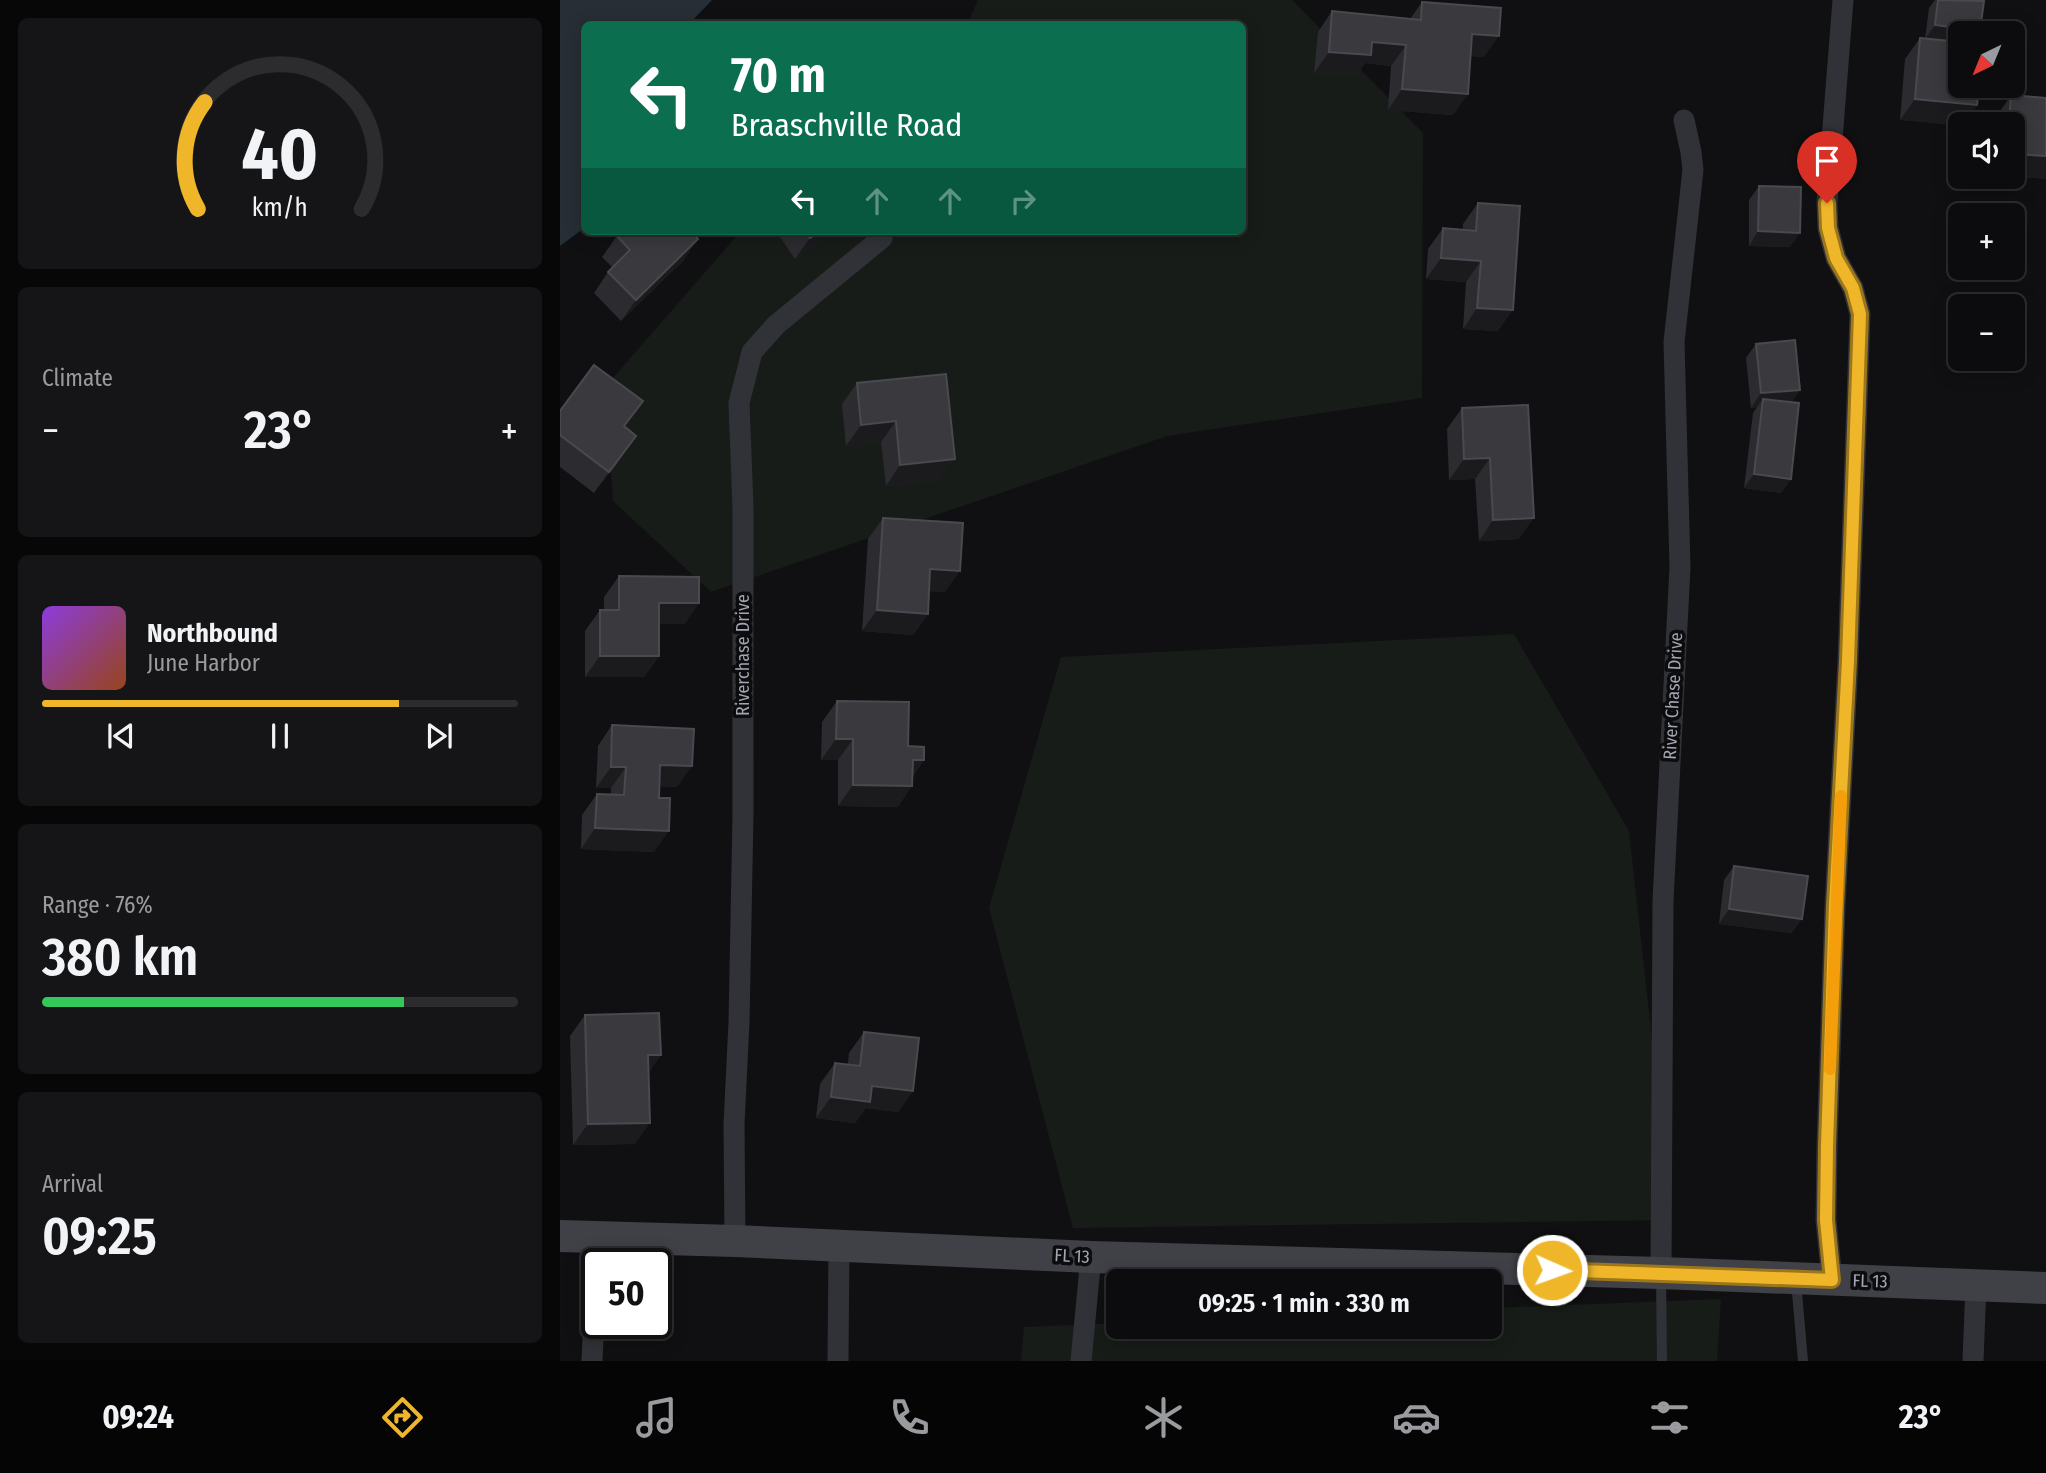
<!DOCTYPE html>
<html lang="en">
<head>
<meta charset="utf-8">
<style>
	:root { --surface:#0c0c0e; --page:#151517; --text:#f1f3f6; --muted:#9a9b9e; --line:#2c2c2e; --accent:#f0b62a }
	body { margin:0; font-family:"Fira Sans Condensed",sans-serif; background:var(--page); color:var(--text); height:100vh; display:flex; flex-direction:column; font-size:26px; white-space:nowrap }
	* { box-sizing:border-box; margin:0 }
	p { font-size:23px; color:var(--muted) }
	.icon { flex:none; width:38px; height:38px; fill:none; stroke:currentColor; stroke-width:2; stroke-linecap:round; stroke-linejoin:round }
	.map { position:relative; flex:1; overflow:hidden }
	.panel { display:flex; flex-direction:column; gap:18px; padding:18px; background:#070708; width:560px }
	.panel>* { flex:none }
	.guide { position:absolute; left:21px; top:21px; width:665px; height:214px; border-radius:10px; box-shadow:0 4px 18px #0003,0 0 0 2px var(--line); background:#0b6e4f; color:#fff; overflow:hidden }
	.needle { width:46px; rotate:223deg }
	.controls { position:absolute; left:1388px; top:21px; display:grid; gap:14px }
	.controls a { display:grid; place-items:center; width:77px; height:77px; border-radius:10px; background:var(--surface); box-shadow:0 4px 18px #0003,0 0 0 2px var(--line); font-size:35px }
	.speed { position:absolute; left:21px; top:1248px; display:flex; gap:14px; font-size:35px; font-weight:700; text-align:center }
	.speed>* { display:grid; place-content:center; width:91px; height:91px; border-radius:50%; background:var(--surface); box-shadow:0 4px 18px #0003,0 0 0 2px var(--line); line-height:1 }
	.speed .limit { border:4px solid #111; border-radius:10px; background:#fff; color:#111 }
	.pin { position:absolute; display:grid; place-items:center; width:60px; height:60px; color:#fff; margin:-72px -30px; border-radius:50% 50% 50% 0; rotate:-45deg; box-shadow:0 0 7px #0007 }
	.pin .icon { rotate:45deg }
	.me { position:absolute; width:77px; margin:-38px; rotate:92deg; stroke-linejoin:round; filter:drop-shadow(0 0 5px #0008) }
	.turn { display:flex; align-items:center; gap:24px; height:147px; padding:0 35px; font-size:32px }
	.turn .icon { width:91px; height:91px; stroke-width:2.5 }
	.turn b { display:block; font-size:49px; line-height:60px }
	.lanes { display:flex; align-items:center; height:66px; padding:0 35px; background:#0003; justify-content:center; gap:35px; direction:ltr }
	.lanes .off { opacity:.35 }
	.big { font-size:52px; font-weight:600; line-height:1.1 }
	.panel .widget { flex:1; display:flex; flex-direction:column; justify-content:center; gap:10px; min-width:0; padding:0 24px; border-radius:10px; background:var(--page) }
	.panel .dial { align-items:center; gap:0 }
	.dial svg { height:182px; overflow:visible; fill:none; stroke:var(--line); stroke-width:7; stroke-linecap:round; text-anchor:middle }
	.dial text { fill:var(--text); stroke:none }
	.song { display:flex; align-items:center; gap:21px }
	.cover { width:84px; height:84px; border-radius:10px; background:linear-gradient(135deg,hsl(270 70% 55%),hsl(20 70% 35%)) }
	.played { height:7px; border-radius:4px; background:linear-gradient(90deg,var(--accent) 75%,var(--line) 75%) }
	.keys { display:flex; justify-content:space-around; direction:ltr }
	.heat { display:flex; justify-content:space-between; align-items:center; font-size:38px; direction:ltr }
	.charge { height:10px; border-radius:5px; background:linear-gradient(90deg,#34c759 76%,var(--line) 0) }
	.trip { position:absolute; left:546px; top:1269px; width:396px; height:70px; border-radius:10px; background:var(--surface); box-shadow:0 4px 18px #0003,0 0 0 2px var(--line); font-weight:600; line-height:70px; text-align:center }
	.tabs { display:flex; height:112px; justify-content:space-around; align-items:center; background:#050506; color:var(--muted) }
	.tabs .icon { width:49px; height:49px }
	.tabs .on { color:var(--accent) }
	.tabs b { font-size:32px; color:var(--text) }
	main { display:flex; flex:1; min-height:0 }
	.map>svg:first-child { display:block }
	.green { fill:#171c18 }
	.water { fill:#272e35 }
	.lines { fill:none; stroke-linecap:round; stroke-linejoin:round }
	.lane { stroke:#313237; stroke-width:10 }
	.street { stroke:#313237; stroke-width:21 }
	.secondary { stroke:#3f4147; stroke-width:32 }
	.wall { fill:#2c2c30 }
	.shaded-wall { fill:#1b1b1e }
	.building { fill:#39393e; stroke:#494a50; stroke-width:2 }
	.route-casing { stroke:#9c761b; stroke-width:18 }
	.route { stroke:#f0b62a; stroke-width:12 }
	.slow { stroke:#f59e0b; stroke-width:12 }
	.labels { text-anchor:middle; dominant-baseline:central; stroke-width:7; stroke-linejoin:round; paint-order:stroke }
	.street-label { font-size:18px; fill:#a2a6b3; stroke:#0c0b0d }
</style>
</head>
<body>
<main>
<section class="panel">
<div class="widget dial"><svg viewBox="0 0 100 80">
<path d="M14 69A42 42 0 1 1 86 69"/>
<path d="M14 69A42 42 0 0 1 17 22" stroke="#f0b62a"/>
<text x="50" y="56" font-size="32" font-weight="700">40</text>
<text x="50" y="72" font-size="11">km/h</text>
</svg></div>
<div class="widget"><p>Climate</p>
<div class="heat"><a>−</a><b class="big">23°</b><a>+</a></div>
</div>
<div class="widget">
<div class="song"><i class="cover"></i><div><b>Northbound</b><p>June Harbor</p></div></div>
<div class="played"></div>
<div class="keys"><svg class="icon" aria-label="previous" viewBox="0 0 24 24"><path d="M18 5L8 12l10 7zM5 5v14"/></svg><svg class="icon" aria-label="pause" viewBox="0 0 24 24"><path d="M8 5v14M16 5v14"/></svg><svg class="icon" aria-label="next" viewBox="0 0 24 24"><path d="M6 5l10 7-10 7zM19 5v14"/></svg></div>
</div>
<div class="widget"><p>Range · 76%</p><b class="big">380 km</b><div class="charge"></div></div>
<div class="widget"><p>Arrival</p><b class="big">09:25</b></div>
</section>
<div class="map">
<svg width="1486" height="1361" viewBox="0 0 1486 1361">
	<rect width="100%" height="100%" fill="#101012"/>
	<path class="green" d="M418 0H732L863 133 862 398 607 436 151 592 53 501 45 387 181 231H682V24H407Z
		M954 634 1069 831 1112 1220 513 1228 429 908 501 657Z
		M1161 1299 1157 1361H461L464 1327 558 1323V1326H929V1308Z"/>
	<path class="water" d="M0 0H152L129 24H24V228L0 246Z"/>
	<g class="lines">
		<path class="lane" d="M1101 1276 1102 1361
			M1236 1281 1243 1361"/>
		<path class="street" d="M175 1241 174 1124 179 1022 183 815V508L179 403 192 352 216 325 322 238
			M1101 1273 1103 901 1120 567 1114 342 1133 170 1131 152 1124 120
			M1272 1280 1266 1220 1267 1146 1275 906 1288 661 1300 314 1293 288 1276 258 1268 228 1267 203 1283 0
			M32 1361 34 1320 32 1237
			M278 1361 279 1246
			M521 1361 531 1257
			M1413 1361 1416 1284"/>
		<path class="secondary" d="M0 1236 175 1241 531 1257 1101 1273 1486 1288"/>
	</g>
	<path class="wall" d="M1375 0H1418L1400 33 1417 105 1404 124 1340 120 1345 59 1360 38 1365 39 1369 8Z
		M862 2 924 57 911 56 893 115 828 110 831 66 805 63 796 76 754 73 758 32 772 11 850 19Z
		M1451 95 1486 98V179L1452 176V124H1436L1437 116Z
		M1199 186 1230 247 1189 246V200Z
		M918 203 938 331 903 329 906 282 866 279 868 249 883 228 903 230V224Z
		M216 231H270L264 240 235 259Z
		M57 236 124 260 61 321 34 293 48 272 53 268 42 257Z
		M1196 344 1240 390 1231 402V479L1221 493 1184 488 1193 413 1197 407 1191 408 1186 358Z
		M386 374 380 480 326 486 321 442 286 446 282 404 297 383Z
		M968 405 959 539 919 541 915 479 889 480 887 429 902 408Z
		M0 411 64 427 76 436 34 493 0 467Z
		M323 518 385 592 369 591 368 614 353 635 302 631 308 539Z
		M59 576 125 624H99V656L84 677H25V631L40 610H44V597Z
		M277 701 364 760 353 776 338 807 278 806V760H261L262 722Z
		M52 725 117 787 99 786 94 852 21 849 22 815 37 794H51V788H36L38 746Z
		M1174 866 1232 933 1159 924 1164 880Z
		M25 1015 101 1055 88 1073 75 1144 13 1145 10 1036Z
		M304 1032 353 1091 338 1112 306 1108 295 1123 256 1118 260 1084 275 1063 288 1064 289 1053Z"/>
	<path class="shaded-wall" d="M1375 25 1420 31 1419 33H1400V44L1365 39Z
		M912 34 939 36 924 57 898 55Z
		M812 42 846 45 831 66 805 63 796 76 754 73 769 52Z
		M842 89 908 94 893 115 828 110Z
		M1355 99 1417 105 1404 124H1400V126L1340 120Z
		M1452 154 1486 156V179L1452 176Z
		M261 231H270L264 240 235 259 250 238Z
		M1198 231 1240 233 1230 247 1189 246Z
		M138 239 124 260 61 321 76 300Z
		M881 258 921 261 906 282 866 279Z
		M917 308 953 310 938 331 903 329Z
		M1240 390 1230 404 1203 399 1197 407 1191 408 1201 393Z
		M336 421 321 442 286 446 301 425Z
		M76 436 61 457 34 493 49 472Z
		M930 458 915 479 889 480 904 459Z
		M395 459 380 480 326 486 340 465Z
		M1194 474 1231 479 1221 493 1184 488Z
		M974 518 959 539 919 541 933 520Z
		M370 569 400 571 385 592 356 590Z
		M99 603H139L125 624H85Z
		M317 610 368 614 353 635 302 631Z
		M40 656H99L84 677H25Z
		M276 739H293L278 760H261Z
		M353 760H364L349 781Z
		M100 765 132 766 117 787 86 786Z
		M51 767H66L51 788H36Z
		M293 785 352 786 338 807 278 806Z
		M35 828 109 831 94 852 21 849Z
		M1169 909 1242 919 1232 933 1159 924Z
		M88 1055H101L86 1076Z
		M312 1086 353 1091 338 1112 306 1108 295 1123 256 1118 271 1097Z
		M90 1123 75 1144 13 1145 28 1124Z"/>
	<path class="building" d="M1378 0 1424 1 1420 31 1375 25Z
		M862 2 941 8 939 36 912 34 908 94 842 89 846 45 812 42 811 55 769 52 772 11 861 20Z
		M414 22 415 24H397Z
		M1360 38 1400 42V86H1419L1417 105 1355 99Z
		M1451 95 1486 98V156L1452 154V124H1449Z
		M1199 186 1241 187 1240 233 1198 231Z
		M918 203 960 206 953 310 917 308 921 261 881 258 883 228 916 231Z
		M62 231H131L138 239 76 300 48 272 70 250 57 236Z
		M245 231H261L250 238Z
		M1235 340 1240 390 1201 393 1196 344Z
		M34 365 83 401 64 426 76 436 49 472 0 435V411Z
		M386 374 395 459 340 465 336 421 301 425 297 383Z
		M1203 399 1239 403 1231 479 1194 474Z
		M968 405 974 518 933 520 930 458 904 459 902 408Z
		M323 518 403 523 400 571 370 569 368 614 317 610Z
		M59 576 139 577V603H99V656H40V610H59Z
		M277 701 349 702 348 746 364 747V760H353L352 786 293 785V739H276Z
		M52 725 134 729 132 766 100 765 99 798H110L109 831 35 828 37 794 64 795 66 767H51Z
		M1174 866 1248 876 1242 919 1169 909Z
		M99 1013 101 1055H88L90 1123 28 1124 25 1015Z
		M304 1032 359 1038 353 1091 312 1086 310 1102 271 1097 275 1063 300 1066Z"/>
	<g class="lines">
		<g class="route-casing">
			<path id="route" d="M992 1270 1272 1280 1266 1220 1267 1146 1275 906 1288 661 1300 314 1293 288 1276 258 1268 228 1267 203"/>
		</g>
		<use href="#route" class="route"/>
		<path class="slow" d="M1270 1069 1281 796"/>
	</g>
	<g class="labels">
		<g class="street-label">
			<text transform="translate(183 655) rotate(-90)">Riverchase Drive</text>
			<text transform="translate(1113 696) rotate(-87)">River Chase Drive</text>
			<text transform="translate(512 1256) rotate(3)">FL 13</text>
			<text transform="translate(1310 1281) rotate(2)">FL 13</text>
		</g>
	</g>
</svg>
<div class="controls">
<a><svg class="needle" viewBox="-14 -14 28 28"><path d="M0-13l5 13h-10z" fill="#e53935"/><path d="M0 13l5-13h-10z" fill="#9a9b9e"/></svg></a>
<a><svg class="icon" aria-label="sound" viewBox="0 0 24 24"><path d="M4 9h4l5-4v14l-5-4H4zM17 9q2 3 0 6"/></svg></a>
<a>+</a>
<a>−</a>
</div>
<div class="speed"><div class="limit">50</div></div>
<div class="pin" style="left:1267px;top:203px;background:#d93025"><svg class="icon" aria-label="arrive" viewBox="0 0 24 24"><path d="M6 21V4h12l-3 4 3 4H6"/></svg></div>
<svg class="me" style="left:992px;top:1270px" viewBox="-20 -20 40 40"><circle r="17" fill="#f0b62a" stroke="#fff" stroke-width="3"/><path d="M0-11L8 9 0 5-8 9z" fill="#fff"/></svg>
<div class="trip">09:25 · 1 min · 330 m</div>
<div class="guide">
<div class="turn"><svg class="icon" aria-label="left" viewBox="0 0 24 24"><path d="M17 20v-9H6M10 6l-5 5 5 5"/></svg><div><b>70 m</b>Braaschville Road</div></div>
<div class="lanes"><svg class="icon" aria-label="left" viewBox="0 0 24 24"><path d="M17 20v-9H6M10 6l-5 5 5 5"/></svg><svg class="icon off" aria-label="ahead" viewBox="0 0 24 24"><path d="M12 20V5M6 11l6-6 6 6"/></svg><svg class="icon off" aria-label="ahead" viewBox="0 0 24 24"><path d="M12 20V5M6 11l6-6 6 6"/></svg><svg class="icon off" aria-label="right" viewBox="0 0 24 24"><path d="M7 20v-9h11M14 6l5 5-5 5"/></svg></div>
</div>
</div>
</main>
<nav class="tabs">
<b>09:24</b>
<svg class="icon on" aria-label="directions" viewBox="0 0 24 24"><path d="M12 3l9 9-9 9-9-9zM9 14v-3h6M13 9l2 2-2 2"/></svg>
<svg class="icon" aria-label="music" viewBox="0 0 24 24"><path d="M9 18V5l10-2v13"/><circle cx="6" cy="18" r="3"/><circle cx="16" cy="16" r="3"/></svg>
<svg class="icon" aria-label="phone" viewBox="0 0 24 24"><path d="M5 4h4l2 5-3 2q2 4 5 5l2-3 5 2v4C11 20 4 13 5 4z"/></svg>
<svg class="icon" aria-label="climate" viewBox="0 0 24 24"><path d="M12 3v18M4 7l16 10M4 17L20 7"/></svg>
<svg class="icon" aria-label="car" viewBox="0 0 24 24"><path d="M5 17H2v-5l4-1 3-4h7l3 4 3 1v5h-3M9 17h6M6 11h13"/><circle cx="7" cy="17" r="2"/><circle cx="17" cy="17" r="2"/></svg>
<svg class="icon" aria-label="filters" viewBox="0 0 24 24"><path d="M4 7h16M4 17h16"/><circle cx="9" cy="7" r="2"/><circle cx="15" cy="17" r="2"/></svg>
<b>23°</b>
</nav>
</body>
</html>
